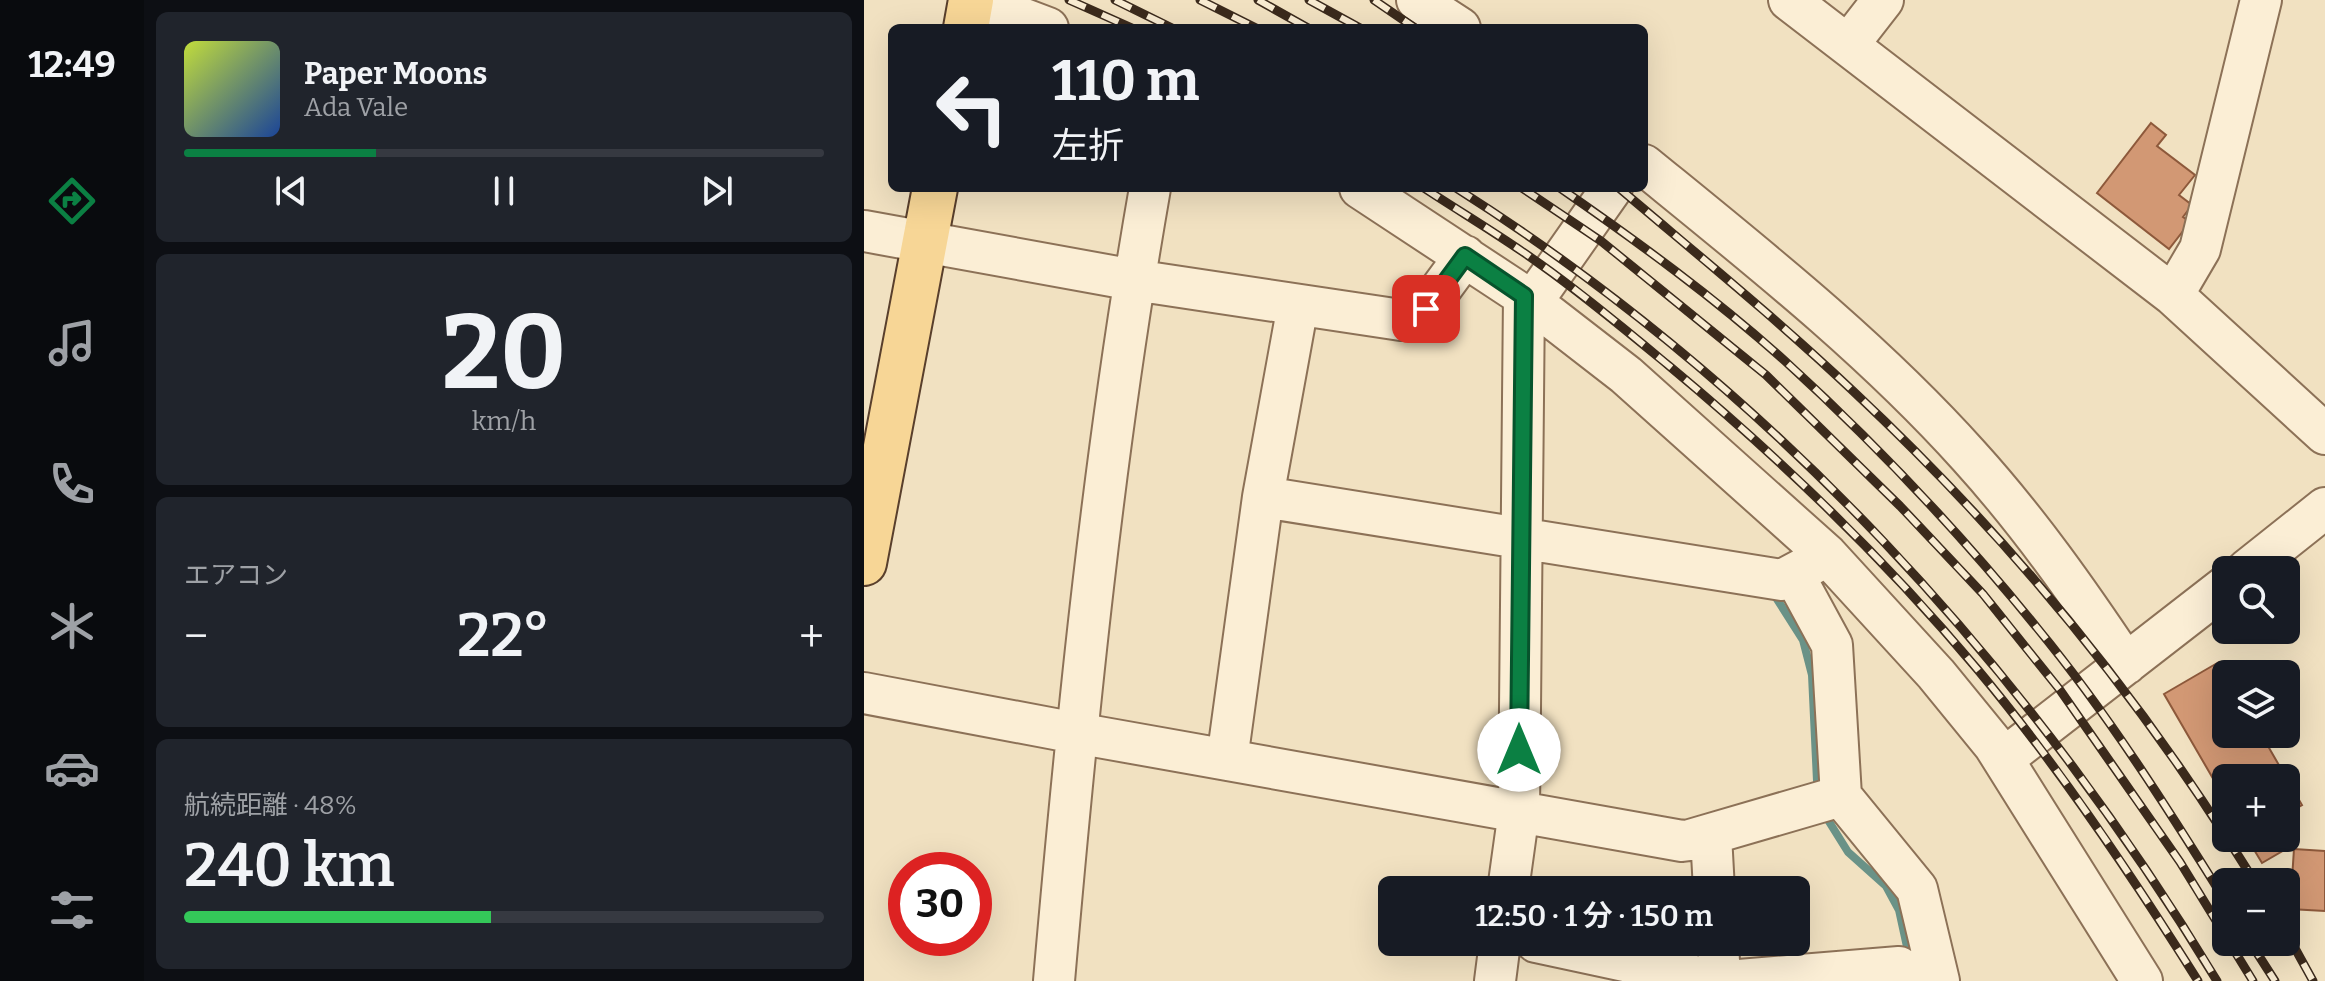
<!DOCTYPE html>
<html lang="ja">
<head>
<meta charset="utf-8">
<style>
	:root { --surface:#171b24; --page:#20242c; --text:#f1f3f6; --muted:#9ea1a6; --line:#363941; --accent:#0b8043 }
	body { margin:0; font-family:Bitter,"Noto Sans JP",serif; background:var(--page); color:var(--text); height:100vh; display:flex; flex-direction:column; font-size:30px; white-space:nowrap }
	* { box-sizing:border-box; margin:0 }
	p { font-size:26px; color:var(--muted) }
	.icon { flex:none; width:44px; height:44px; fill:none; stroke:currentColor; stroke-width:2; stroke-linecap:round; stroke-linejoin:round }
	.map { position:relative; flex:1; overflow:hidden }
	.details { display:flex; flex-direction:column; gap:12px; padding:12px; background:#0d0f14; width:720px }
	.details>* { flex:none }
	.hud { position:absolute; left:24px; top:24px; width:760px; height:168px; border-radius:12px; box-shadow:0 8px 32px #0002; background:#171b24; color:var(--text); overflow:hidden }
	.buttons { position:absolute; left:1348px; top:556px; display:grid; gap:16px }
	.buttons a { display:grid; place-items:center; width:88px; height:88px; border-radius:12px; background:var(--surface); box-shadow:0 8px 32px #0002; font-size:40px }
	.speed { position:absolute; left:24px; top:852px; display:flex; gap:16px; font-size:40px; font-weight:700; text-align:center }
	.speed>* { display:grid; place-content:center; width:104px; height:104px; border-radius:50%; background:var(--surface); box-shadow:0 8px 32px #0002; line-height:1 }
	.speed .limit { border:12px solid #d22; background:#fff; color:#111 }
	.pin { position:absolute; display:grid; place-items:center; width:68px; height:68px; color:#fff; margin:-34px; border-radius:16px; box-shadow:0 4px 12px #0006 }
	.me { position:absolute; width:88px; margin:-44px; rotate:0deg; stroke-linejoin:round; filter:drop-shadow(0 0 6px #0008) }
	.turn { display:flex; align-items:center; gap:28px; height:168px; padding:0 32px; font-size:36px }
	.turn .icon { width:104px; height:104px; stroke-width:2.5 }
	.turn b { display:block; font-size:56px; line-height:68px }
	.big { font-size:60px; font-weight:600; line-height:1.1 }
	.details .card { flex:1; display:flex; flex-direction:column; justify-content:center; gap:12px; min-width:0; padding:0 28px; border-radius:12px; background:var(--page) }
	.details .dial { align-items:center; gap:0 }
	.dial b { font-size:104px; line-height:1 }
	.song { display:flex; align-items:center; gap:24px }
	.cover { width:96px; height:96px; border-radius:12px; background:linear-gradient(135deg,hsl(70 70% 55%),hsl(220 70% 35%)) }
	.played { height:8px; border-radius:4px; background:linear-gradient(90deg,var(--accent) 30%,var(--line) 30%) }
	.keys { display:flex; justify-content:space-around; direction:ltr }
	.heat { display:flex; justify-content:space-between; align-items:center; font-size:44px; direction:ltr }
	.charge { height:12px; border-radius:6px; background:linear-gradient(90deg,#34c759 48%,var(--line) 0) }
	.trip { position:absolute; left:514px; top:876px; width:432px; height:80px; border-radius:12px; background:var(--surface); box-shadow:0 8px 32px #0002; font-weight:600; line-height:80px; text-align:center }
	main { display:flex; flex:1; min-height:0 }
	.tabs { display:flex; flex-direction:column; width:144px; justify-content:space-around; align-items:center; background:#090b0e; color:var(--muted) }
	.tabs .icon { width:56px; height:56px }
	.tabs .on { color:var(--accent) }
	.tabs b { font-size:36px; color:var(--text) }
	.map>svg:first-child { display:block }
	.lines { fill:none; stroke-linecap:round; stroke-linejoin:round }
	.stream { stroke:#6a9287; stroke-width:8 }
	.building { fill:#d29874; stroke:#8d593b; stroke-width:2 }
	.minor-casing { stroke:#8c7157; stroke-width:44 }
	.major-casing { stroke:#593f2c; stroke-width:48 }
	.minor { stroke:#fbeed5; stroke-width:40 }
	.major { stroke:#f7d696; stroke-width:44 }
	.rail-casing { stroke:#3b2a1c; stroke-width:9 }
	.rail { stroke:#f8ebd1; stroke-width:6; stroke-dasharray:18; stroke-linecap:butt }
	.route-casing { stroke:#07532c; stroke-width:20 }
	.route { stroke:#0b8043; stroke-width:14 }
</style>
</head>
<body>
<main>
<nav class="tabs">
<b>12:49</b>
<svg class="icon on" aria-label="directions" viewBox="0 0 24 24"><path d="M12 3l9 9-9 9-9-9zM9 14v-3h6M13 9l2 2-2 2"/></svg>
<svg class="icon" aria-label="music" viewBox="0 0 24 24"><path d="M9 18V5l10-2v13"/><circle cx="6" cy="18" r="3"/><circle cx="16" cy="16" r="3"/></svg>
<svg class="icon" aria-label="phone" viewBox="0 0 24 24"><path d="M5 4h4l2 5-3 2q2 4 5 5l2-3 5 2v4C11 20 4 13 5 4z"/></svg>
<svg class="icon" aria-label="climate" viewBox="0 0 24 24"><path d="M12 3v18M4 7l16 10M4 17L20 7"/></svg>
<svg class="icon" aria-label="car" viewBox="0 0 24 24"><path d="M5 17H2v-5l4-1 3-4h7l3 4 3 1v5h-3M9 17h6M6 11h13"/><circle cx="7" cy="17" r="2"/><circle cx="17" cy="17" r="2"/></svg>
<svg class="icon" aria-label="filters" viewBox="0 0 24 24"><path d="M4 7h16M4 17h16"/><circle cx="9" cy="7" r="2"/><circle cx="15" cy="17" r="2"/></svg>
</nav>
<section class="details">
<div class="card">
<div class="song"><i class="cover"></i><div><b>Paper Moons</b><p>Ada Vale</p></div></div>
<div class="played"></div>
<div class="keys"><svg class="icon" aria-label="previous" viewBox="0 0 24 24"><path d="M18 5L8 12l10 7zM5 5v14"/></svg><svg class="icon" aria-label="pause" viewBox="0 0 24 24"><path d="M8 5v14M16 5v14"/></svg><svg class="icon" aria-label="next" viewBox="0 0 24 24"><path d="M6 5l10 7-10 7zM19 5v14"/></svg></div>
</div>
<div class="card dial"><b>20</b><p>km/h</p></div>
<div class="card"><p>エアコン</p>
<div class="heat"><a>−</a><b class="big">22°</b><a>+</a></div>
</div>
<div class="card"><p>航続距離 · 48%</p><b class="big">240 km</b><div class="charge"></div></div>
</section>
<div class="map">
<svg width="1461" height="981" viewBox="0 0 1461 981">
	<rect width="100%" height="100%" fill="#f1e1c1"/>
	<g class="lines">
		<path class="stream" d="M911 596 939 640 948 675 953 781
			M964 820 984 852 1022 886 1035 910 1045 956"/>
	</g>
	<path class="building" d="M1287 123 1302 135 1293 146 1331 175 1315 195 1328 205 1319 217 1326 222 1305 249 1233 193Z
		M1355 662 1362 674V734H1397L1438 805 1422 814V778H1362V801L1300 694Z
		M1422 833 1429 845 1398 863 1383 838H1422Z
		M1430 849 1461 851V911L1426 909Z"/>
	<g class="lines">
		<g class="minor-casing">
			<path id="minor" d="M110 0 184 28
				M553 0 596 28
				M925 0 1309 295 1461 434
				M984 45 1019 0
				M780 165C893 257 1008 348 1105 456 1164 521 1214 592 1262 664
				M496 188 660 296 762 375 963 555 1072 674 1130 745 1278 981
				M0 231 270 280 537 320 562 309 601 256
				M1309 295 1336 249 1397 0
				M668 302 748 188
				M399 497 918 580 952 562
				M1383 570 1461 508
				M0 693 212 733 818 841 826 840 977 796 968 645 930 575
				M1139 759 1362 586
				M363 760 399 497 434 305
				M977 796 1053 889 1075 981
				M847 835 850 890
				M644 890 655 811 660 296
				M672 942 854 981
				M854 942 856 981
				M190 981C213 716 240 450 286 188
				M631 981 636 942
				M863 981 1035 967 1037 981"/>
		</g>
		<g class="major-casing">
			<path id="major" d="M102 28 107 0
				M0 563 71 188"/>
		</g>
		<use href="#minor" class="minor"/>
		<use href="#major" class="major"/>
		<g class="rail-casing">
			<path id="rail" d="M205 0 268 28
				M251 0 308 28
				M336 0 392 28
				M394 0 444 28
				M445 0 496 28
				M510 0 551 28
				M560 188C598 213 639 237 676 264 720 295 763 331 804 365 916 458 1021 559 1114 670 1195 767 1267 874 1334 981
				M592 188C906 387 1161 664 1353 981
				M658 188 737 241 902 375 1036 506 1119 594 1196 690 1316 862 1362 937
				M696 188C774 242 851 298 921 361 1011 443 1097 534 1174 629 1244 714 1304 809 1362 902
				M755 188C834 255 914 320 989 391 1130 523 1258 674 1362 837
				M1363 838 1391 882
				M1422 932 1449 981
				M1365 942 1389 981
				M1386 942 1411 981"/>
		</g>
		<use href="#rail" class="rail"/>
	</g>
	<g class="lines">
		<g class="route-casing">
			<path id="route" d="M562 309 601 256 660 296 655 750"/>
		</g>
		<use href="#route" class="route"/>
	</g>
</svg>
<div class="buttons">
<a><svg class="icon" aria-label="search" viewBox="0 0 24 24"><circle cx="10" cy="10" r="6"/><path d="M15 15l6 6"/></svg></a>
<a><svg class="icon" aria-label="layers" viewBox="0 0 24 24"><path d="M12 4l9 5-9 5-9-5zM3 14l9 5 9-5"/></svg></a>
<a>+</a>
<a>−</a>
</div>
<div class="speed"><div class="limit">30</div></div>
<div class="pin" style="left:562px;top:309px;background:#d93025"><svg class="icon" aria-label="arrive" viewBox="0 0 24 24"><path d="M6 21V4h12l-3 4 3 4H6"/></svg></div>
<svg class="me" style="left:655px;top:750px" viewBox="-20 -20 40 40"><circle r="19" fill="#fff"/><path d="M0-13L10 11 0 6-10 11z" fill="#0b8043"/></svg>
<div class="trip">12:50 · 1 分 · 150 m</div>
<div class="hud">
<div class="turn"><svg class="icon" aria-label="left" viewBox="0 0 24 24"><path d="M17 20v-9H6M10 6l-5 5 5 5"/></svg><div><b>110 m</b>左折</div></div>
</div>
</div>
</main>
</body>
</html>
